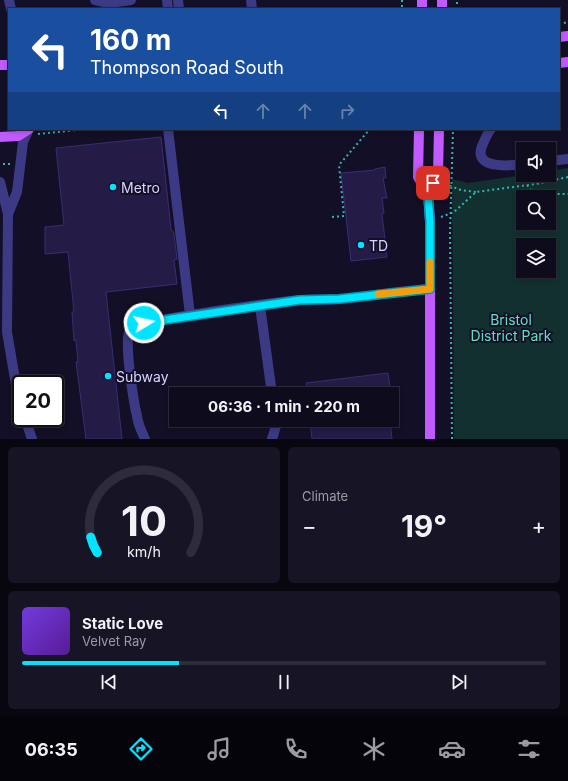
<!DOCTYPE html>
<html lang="en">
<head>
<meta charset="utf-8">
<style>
	:root { --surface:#0e0b1c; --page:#171425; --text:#f1f3f6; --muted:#9b9ba3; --line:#2e2b3b; --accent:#00e5ff }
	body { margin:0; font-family:Inter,sans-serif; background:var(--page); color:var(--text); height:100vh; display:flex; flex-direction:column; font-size:15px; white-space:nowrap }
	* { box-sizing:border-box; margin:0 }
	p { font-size:13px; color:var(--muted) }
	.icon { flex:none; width:22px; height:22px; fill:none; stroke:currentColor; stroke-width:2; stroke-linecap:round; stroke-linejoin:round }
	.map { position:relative; height:439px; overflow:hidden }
	.drawer { display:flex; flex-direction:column; gap:8px; padding:8px; background:#08060f; flex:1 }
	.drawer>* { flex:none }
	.banner { position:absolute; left:8px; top:8px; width:552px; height:122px; border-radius:0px; box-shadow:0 2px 6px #0003,0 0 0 1px var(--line); background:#1a4fa0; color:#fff; overflow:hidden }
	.controls { position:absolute; left:516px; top:142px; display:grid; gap:8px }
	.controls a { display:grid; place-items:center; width:40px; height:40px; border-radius:0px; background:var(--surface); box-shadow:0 2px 6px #0003,0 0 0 1px var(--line); font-size:20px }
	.speed { position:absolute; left:12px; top:375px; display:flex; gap:8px; font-size:20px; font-weight:700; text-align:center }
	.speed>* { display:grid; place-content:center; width:52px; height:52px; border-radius:50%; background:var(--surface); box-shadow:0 2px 6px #0003,0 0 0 1px var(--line); line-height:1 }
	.speed .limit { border:2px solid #111; border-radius:6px; background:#fff; color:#111 }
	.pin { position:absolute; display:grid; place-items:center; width:34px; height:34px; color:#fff; margin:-17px; border-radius:8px; box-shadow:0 2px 6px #0006 }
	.me { position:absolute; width:44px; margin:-22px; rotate:81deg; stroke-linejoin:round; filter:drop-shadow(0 0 3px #0008) }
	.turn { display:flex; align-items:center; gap:14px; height:84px; padding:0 16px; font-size:18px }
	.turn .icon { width:52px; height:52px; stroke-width:2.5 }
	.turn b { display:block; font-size:28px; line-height:34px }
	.lanes { display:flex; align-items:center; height:38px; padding:0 16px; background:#0003; justify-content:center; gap:20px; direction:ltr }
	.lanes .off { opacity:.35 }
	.big { font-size:30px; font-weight:700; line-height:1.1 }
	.drawer .card { flex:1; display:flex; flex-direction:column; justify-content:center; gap:6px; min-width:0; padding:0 14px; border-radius:6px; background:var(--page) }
	.drawer .dial { align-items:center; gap:0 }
	.dial svg { height:104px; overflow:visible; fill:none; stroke:var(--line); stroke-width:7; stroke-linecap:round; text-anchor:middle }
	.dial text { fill:var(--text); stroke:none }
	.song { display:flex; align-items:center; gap:12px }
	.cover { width:48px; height:48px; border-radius:6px; background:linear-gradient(135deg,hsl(260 70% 55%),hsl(270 70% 35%)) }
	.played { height:4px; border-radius:2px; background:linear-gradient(90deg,var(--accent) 30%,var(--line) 30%) }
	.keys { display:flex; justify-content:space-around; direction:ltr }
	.heat { display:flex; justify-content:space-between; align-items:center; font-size:22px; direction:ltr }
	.drawer .tiles { flex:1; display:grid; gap:8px; grid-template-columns:1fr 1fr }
	.card:last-child { grid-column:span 2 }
	.trip { position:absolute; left:169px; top:387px; width:230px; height:40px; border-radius:0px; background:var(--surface); box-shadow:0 2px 6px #0003,0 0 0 1px var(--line); font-weight:700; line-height:40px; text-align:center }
	.dock { display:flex; height:64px; justify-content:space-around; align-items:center; background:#06040b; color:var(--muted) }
	.dock .icon { width:28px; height:28px }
	.dock .current { color:var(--accent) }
	.dock b { font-size:18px; color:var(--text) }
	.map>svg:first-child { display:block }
	.green { fill:#12302f; fill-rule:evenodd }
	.building { fill:#241b47; stroke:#3b2d73 }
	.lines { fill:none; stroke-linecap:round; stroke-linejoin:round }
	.path { stroke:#2fb8b0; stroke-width:2; stroke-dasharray:2 3; stroke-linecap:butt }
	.minor { stroke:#3d3a85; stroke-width:10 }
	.major { stroke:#c25bff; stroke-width:10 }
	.route-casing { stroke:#0095a6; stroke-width:10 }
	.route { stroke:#00e5ff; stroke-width:7 }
	.slow { stroke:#f59e0b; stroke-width:7 }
	.poi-dot { fill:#00e5ff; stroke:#130f26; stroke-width:1.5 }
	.labels { text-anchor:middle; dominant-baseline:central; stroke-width:4; stroke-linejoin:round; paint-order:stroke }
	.poi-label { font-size:14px; fill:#d9d4ff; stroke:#130f26; text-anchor:start }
	.park-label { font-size:14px; fill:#5fe0c0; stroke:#130f26 }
</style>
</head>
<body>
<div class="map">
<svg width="568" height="439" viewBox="0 0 568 439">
	<rect width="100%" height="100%" fill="#130f26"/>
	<path class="green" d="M568 168V439H454L452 179 468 183 523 175H549V171ZM523 197H549V223H523ZM523 245H549V271H523Z"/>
	<path class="building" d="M161 137 171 229 174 233 177 259 174 260 177 284 106 292 122 439H86L76 362H78L76 340 74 341 72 312H74L68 252 45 254V227L64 225 56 148Z
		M385 167 386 178H383L387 198H382L384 213 382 214 387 257 351 261 341 173 375 170V169Z
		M388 373 391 394H308L306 383Z
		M310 420H390L392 439H312Z"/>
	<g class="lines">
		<path class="path" d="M402 0V9
			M457 9V0
			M559 24 568 22
			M38 134 86 129
			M3 164H10
			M445 184 461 190 476 192
			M527 185 534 194H568
			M332 217 344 216 339 165 370 129
			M441 217 454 212 476 192 536 184 568 177
			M452 439 450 232 453 129"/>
		<path class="minor" d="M9 0 11 9
			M95 0 109 3 131 0
			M167 0 168 9
			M178 0 179 9
			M251 0 252 9
			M168 129 190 315
			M491 129C487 134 485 139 482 146 473 169 509 166 523 164
			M549 161 568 159
			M0 182 8 214 7 332 18 397 21 407
			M8 214 17 192 23 142 29 129
			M260 306 272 394
			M25 418 32 439
			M145 439C142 432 138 425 137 416 134 404 123 337 130 329 138 320 278 302 300 300 313 299 326 300 339 299 370 296 400 291 430 289
			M272 439 276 426V420"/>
		<path class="major" d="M422 0V9
			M442 9V0
			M559 37 568 36
			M559 63 568 62
			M0 65H9
			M419 129 418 177 428 194 430 221V439
			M0 137 18 136 29 129
			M428 194 438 173 439 129"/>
	</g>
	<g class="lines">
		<g class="route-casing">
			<path id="route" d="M144 323 300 300 339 299 430 289V222L428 194 433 183"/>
		</g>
		<use href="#route" class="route"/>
		<path class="slow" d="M378 294 430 289V262"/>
	</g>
	<g class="poi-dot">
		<circle cx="113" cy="187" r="4"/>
		<circle cx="361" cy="245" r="4"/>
		<circle cx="108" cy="376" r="4"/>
	</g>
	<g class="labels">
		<g class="poi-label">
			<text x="121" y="187">Metro</text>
			<text x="369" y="245">TD</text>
			<text x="116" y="376">Subway</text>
		</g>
		<g class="park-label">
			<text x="511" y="319">Bristol<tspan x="511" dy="16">District Park</tspan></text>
		</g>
	</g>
</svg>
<div class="controls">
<a><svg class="icon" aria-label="sound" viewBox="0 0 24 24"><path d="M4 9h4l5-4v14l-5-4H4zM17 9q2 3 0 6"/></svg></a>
<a><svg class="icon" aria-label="search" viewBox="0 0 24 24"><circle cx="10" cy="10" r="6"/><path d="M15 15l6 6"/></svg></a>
<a><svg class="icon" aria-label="layers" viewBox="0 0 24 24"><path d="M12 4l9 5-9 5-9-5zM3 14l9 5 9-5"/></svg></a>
</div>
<div class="speed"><div class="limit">20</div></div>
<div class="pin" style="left:433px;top:183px;background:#d93025"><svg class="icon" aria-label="arrive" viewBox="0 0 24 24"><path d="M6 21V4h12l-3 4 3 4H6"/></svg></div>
<svg class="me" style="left:144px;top:323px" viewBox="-20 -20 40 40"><circle r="17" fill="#00e5ff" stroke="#fff" stroke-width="3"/><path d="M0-11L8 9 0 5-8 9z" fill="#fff"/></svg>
<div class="trip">06:36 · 1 min · 220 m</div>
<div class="banner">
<div class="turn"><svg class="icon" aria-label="left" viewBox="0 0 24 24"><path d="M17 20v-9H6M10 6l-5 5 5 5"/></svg><div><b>160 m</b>Thompson Road South</div></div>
<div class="lanes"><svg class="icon" aria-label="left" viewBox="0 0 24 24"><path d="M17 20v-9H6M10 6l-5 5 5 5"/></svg><svg class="icon off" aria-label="ahead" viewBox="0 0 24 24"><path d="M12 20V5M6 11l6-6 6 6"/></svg><svg class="icon off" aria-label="ahead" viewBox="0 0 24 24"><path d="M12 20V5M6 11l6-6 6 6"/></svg><svg class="icon off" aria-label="right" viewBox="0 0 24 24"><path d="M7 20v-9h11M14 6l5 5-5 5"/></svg></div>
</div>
</div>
<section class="drawer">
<div class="tiles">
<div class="card dial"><svg viewBox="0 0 100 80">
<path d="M14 69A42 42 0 1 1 86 69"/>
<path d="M14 69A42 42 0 0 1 9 57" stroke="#00e5ff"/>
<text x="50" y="56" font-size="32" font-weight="700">10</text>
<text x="50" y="72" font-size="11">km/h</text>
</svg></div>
<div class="card"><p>Climate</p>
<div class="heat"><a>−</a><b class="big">19°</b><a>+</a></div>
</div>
<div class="card">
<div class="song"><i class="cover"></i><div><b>Static Love</b><p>Velvet Ray</p></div></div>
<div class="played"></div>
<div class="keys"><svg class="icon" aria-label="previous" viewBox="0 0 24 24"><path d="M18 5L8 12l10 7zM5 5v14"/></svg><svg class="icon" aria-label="pause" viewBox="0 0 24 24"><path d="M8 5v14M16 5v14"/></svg><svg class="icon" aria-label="next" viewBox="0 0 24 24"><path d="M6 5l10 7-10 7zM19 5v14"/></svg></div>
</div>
</div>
</section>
<nav class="dock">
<b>06:35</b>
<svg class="icon current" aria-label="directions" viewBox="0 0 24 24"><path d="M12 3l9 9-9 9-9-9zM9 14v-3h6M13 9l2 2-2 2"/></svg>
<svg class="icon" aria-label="music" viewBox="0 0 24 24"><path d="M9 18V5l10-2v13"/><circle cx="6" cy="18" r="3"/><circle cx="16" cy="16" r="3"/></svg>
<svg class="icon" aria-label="phone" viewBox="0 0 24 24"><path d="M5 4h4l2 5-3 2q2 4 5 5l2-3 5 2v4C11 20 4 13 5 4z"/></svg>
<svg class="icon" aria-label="climate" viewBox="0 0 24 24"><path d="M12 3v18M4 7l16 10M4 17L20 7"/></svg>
<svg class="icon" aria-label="car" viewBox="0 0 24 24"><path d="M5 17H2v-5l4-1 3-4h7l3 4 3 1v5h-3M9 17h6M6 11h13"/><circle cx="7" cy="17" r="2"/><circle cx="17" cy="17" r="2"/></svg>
<svg class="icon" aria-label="filters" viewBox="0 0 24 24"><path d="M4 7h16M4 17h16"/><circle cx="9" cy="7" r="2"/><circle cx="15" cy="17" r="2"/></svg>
</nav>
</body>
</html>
